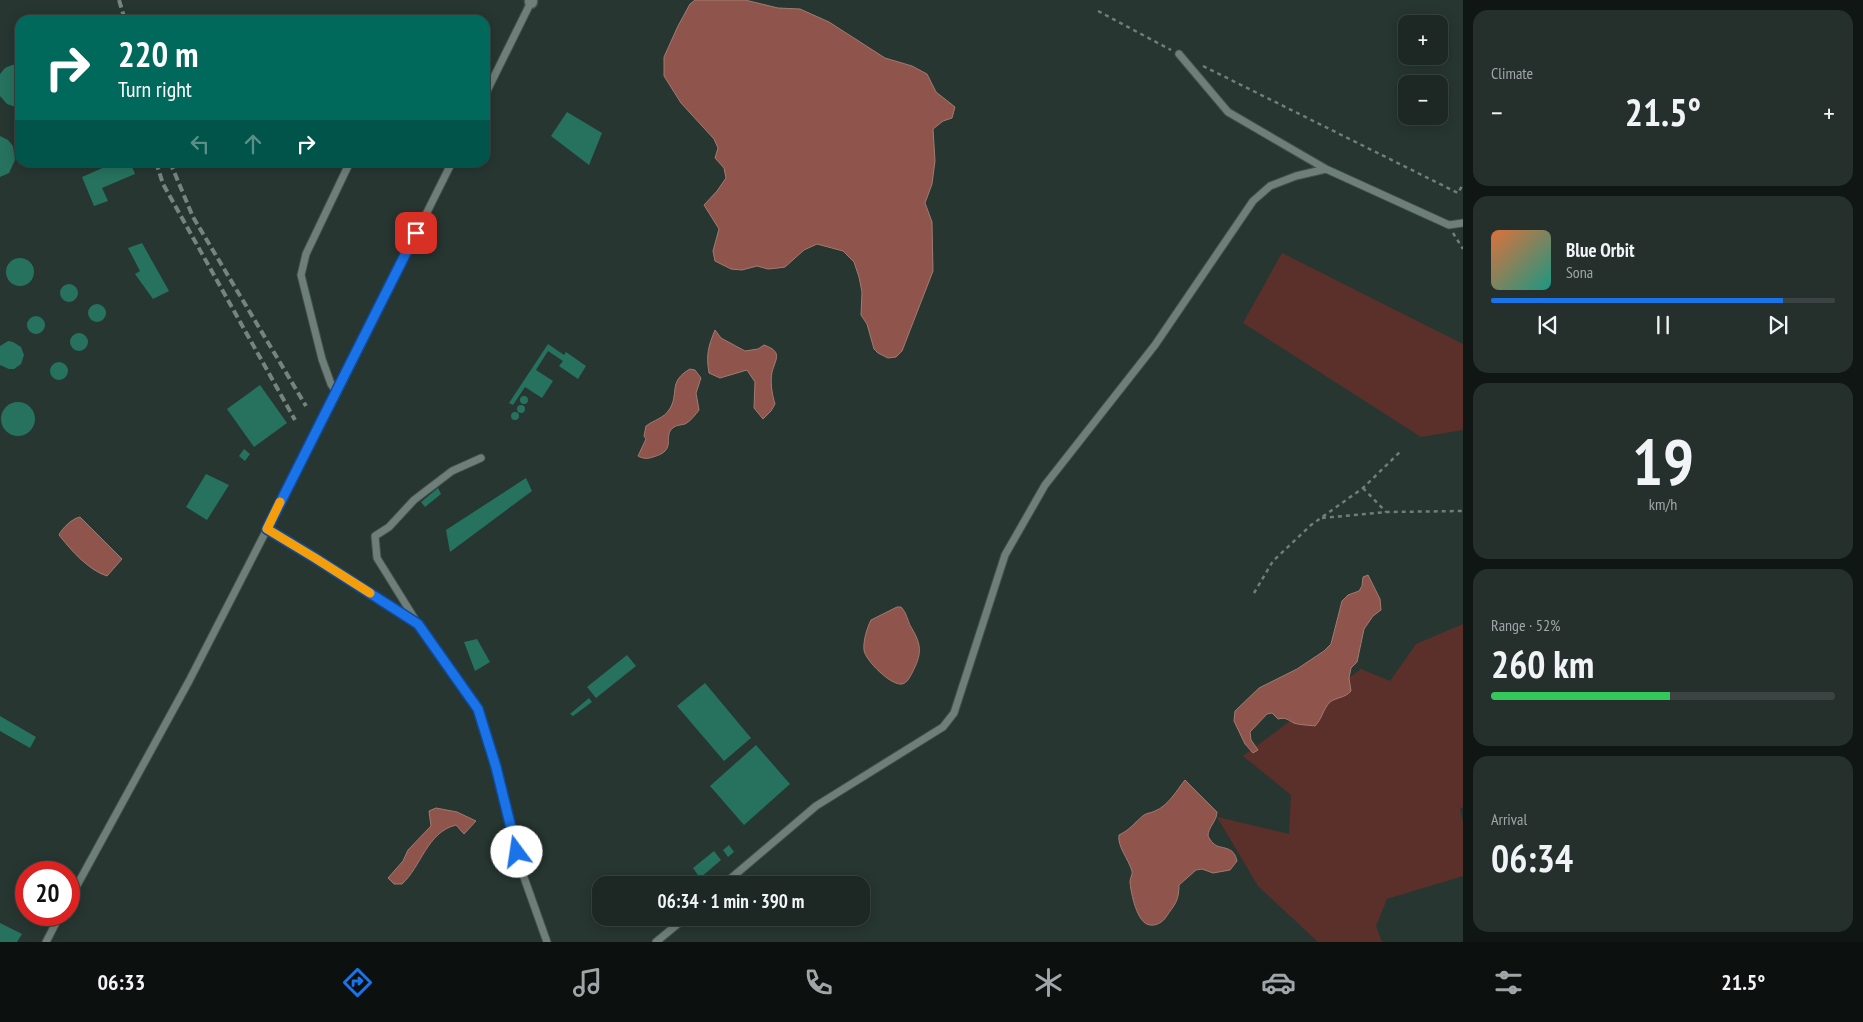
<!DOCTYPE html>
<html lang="en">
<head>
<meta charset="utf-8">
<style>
	:root { --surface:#1d2825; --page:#25302d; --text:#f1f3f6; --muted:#a0a6a7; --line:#3b4442; --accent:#1a73e8 }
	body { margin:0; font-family:"PT Sans Narrow",sans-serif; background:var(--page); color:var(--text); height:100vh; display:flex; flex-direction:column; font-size:19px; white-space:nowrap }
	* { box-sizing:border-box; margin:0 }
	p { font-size:16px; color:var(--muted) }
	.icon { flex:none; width:28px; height:28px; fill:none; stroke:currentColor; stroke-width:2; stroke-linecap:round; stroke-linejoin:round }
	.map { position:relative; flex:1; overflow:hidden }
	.details { display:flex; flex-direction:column; gap:10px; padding:10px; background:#101614; width:400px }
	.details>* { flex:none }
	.top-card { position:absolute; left:15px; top:15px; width:475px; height:152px; border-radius:15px; box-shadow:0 2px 12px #0003,0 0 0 1px var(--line); background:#00695c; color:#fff; overflow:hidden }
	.controls { position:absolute; left:1398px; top:15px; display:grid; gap:10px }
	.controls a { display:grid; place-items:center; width:50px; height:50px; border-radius:10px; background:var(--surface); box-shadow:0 2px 12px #0003,0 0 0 1px var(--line); font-size:25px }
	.speed { position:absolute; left:15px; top:861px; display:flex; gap:10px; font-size:25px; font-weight:700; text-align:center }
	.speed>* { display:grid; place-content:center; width:65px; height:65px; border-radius:50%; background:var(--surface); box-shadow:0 2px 12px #0003,0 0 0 1px var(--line); line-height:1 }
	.speed .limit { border:8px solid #d22; background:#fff; color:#111 }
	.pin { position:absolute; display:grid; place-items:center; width:42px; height:42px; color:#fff; margin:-21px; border-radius:10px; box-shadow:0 2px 8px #0006 }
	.me { position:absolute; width:55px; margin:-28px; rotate:346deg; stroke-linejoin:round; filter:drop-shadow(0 0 4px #0008) }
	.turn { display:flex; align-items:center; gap:18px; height:105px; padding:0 20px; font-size:22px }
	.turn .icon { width:65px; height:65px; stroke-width:2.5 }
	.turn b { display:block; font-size:35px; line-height:42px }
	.lanes { display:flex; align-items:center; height:48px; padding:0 20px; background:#0003; justify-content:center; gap:25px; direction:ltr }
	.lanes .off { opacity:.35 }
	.big { font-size:38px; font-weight:600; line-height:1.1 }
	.details .card { flex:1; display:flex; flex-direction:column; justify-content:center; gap:8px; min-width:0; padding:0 18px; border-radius:15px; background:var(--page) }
	.details .dial { align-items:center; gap:0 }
	.dial b { font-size:65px; line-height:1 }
	.song { display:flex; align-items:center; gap:15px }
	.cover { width:60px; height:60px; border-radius:8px; background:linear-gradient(135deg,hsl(20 70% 55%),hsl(170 70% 35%)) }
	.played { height:5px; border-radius:2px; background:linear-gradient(90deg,var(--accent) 85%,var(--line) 85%) }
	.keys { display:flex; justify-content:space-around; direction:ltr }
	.heat { display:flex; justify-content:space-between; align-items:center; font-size:28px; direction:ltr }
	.charge { height:8px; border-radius:4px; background:linear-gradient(90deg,#34c759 52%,var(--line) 0) }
	.trip { position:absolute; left:592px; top:876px; width:278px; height:50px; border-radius:15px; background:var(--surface); box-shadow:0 2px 12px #0003,0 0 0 1px var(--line); font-weight:600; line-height:50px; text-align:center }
	.menu { display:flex; height:80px; justify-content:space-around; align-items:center; background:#0c100f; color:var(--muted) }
	.menu .icon { width:35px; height:35px }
	.menu .current { color:var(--accent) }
	.menu b { font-size:22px; color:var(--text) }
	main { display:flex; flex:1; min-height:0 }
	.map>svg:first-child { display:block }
	.green { fill:#5b302a }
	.water { fill:#8f544b; stroke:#a17b73 }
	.building { fill:#26725e }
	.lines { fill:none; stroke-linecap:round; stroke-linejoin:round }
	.lane-casing { stroke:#45514d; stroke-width:9 }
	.street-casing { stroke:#45514d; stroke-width:15 }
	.path { stroke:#717d79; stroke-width:2.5; stroke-dasharray:4 4; stroke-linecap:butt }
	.lane { stroke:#6e7f79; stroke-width:7 }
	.street { stroke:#6e7f79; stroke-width:12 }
	.rail { stroke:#77837f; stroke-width:4; stroke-dasharray:8 4; stroke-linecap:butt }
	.route-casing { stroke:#114b97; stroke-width:12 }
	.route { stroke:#1a73e8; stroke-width:9 }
	.slow { stroke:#f59e0b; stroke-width:9 }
</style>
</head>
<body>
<main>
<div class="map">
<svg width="1463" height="942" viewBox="0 0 1463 942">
	<rect width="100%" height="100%" fill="#273631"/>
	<path class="green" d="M1282 253 1463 344V430L1421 437 1243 323Z
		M1463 624V807L1460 809 1463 822V876L1387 899 1376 926 1382 942H1318L1258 886 1217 817 1289 834 1291 795 1243 756 1361 669 1390 681 1416 644Z"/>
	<path class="water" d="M695 0H745L778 8 800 9 829 22 885 58 912 66 927 74 936 92 955 107 952 118 943 121 933 129 935 161 932 184 925 203 932 222 933 271 902 351 896 357 888 358 878 353 874 349 867 324 861 315 862 292 859 277 854 262 843 251 817 244 804 250 785 267 778 268 768 269 757 266 742 270 731 269 715 261 713 251 719 229 704 205 717 191 726 178 724 168 715 158 718 148 714 139 681 103 664 76V57L678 26 690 4Z
		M715 330 721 338 745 351 758 349 764 345C783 352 776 358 772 372 770 382 772 394 775 404L771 411 763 419 754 408 755 382 747 370 720 378 709 373C706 355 708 347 715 330Z
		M690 369 695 370 701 378 696 393 699 410C695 415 691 421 685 424 681 425 677 425 674 427 661 436 679 450 653 457 647 459 644 459 638 456L646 439 644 436 646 426C654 420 664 418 669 410 680 394 667 382 690 369Z
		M80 517 122 559 107 576C88 570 71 550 59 535 62 528 73 518 80 517Z
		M1368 575 1380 599 1381 610 1373 616 1364 629 1357 662 1351 668 1349 678 1351 691C1345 698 1337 697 1330 702 1323 709 1322 719 1315 726 1309 725 1299 725 1294 723 1287 720 1287 717 1278 719L1272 713 1267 714 1250 732 1251 740 1258 750 1253 753 1245 744 1234 721 1235 711 1259 688 1297 669 1324 651 1331 644 1342 601 1348 595 1359 591 1362 586 1363 577Z
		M897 607H901C907 613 907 620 911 627 922 645 922 654 912 673 910 677 907 683 902 684 891 686 865 660 864 650 863 641 867 628 871 620Z
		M1185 780 1217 812C1217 821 1208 827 1208 836 1210 840 1213 844 1217 846 1227 849 1234 848 1237 861L1230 870 1213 873 1202 869 1196 870 1179 885C1179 901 1175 904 1166 917 1163 922 1156 926 1150 925 1137 924 1131 893 1130 882 1130 877 1133 875 1132 871 1128 858 1117 846 1119 835 1130 830 1135 822 1144 815 1147 813 1151 813 1155 811 1168 806 1177 790 1185 780Z
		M436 808 457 812 476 821 464 834 456 825C427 832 421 867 402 884H394L388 878 403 861 408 850 431 826 429 811Z"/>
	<path class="building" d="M20 64V107L13 106 7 104 0 96V74L5 68 12 65Z
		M567 112 602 133 589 165 551 136Z
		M0 136 8 140 13 146 15 160 9 173 0 177Z
		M116 162H130L135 174 102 188 108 201 94 206 82 177Z
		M142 243 169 291 153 299 135 274 140 271 128 248Z
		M6 272a14 14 0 1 1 28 0a14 14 0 1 1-28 0Z
		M60 293a9 9 0 1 1 18 0a9 9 0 1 1-18 0Z
		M88 313a9 9 0 1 1 18 0a9 9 0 1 1-18 0Z
		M27 325a9 9 0 1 1 18 0a9 9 0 1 1-18 0Z
		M70 342a9 9 0 1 1 18 0a9 9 0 1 1-18 0Z
		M8 341 13 342 21 347 24 355 21 364 14 369H9L0 365V346Z
		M548 344 564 355 566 352 586 366 578 379 559 366 563 361 548 351 536 370 553 381 542 398 525 387 513 405 509 403Z
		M50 371a9 9 0 1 1 18 0a9 9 0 1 1-18 0Z
		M260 385 287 423 254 447 227 409Z
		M520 400a4 4 0 1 1 8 0a4 4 0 1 1-8 0Z
		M1 419a17 17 0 1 1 34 0a17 17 0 1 1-34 0Z
		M517 409a4 4 0 1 1 8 0a4 4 0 1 1-8 0Z
		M511 416a4 4 0 1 1 8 0a4 4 0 1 1-8 0Z
		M244 449 250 454 245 461 239 456Z
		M206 474 229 485 207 520 186 507Z
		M526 478 532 491 450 552 446 530Z
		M438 488 441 494 425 507 421 502Z
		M477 639 490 662 475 671 464 642Z
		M627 655 636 666 596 698 587 687Z
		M705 683 751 738 724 761 677 706Z
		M589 698 592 702 573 716 570 714Z
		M0 716 36 737 30 748 0 731Z
		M756 745 790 784 744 825 710 786Z
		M729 845 734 852 728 857 723 850Z
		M714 851 721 860 700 878 693 868Z
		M0 923 22 934 17 942H0Z"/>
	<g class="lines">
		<g class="lane-casing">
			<path id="lane" d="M1179 54 1228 112 1326 169
				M485 95 531 2
				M337 393 331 384 322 359 301 275 306 254 350 162
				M481 458 452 471 414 500 389 527 375 536 377 558 418 624 478 709 497 767 521 869 547 942
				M267 529 315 558 415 622
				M723 885 816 806 943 727 954 713 1005 555 1045 485 1155 345 1253 201 1270 186 1296 176 1326 169 1449 225 1463 223
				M69 900 189 681 337 393 452 162
				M46 942 60 915
				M656 942 685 918"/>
		</g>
		<g class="street-casing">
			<path id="street" d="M531 2V0"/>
		</g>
		<path class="path" d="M1098 11 1171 50
			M1203 66 1458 193 1463 184
			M1453 233 1463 249
			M1363 488 1386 512
			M1322 518 1386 512 1463 511
			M1254 593 1273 561 1311 525 1363 488 1401 451"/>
		<use href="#lane" class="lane"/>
		<use href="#street" class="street"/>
		<path class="rail" d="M119 0 125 20
			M156 162 163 184 295 420
			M170 162 193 217 306 406"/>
	</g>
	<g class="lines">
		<g class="route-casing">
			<path id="route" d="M416 233 267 529 315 558 418 624 478 709 496 767 517 852"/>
		</g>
		<use href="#route" class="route"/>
		<path class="slow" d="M280 502 267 529 315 558 370 593"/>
	</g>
</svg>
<div class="controls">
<a>+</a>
<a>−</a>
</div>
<div class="speed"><div class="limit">20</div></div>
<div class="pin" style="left:416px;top:233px;background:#d93025"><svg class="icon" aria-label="arrive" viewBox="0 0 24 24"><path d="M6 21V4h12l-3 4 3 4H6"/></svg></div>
<svg class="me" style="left:517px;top:852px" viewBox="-20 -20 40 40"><circle r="19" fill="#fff"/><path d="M0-13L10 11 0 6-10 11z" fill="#1a73e8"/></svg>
<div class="trip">06:34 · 1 min · 390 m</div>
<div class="top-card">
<div class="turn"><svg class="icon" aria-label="right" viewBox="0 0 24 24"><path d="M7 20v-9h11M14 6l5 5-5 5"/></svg><div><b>220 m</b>Turn right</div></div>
<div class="lanes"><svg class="icon off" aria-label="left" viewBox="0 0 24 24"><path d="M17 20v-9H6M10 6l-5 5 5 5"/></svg><svg class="icon off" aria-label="ahead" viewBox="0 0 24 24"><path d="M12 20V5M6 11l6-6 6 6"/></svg><svg class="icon" aria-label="right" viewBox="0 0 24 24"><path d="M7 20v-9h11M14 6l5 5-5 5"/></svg></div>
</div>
</div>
<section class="details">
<div class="card"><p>Climate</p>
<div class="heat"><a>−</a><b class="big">21.5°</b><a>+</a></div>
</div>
<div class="card">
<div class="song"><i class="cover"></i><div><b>Blue Orbit</b><p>Sona</p></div></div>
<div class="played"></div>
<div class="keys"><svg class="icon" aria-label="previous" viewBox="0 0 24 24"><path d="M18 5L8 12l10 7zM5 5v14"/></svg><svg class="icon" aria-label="pause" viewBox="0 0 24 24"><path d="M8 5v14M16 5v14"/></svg><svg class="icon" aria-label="next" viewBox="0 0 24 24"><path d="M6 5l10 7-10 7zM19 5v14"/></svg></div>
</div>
<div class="card dial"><b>19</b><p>km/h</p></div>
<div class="card"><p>Range · 52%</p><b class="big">260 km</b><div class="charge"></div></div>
<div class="card"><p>Arrival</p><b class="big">06:34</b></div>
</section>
</main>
<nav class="menu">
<b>06:33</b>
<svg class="icon current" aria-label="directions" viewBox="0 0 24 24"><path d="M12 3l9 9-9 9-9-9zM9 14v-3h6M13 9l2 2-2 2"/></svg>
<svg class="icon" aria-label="music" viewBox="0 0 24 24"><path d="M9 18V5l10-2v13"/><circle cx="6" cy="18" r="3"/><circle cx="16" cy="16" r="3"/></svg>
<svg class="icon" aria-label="phone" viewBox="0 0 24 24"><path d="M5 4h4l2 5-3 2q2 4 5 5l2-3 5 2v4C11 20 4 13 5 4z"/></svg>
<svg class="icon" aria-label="climate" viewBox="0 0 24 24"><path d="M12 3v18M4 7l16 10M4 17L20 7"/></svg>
<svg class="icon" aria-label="car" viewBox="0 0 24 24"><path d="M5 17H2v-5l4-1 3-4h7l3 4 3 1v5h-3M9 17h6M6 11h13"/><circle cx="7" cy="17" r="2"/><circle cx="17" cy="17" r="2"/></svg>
<svg class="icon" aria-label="filters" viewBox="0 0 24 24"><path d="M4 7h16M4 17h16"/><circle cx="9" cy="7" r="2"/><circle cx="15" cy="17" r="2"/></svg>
<b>21.5°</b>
</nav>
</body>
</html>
